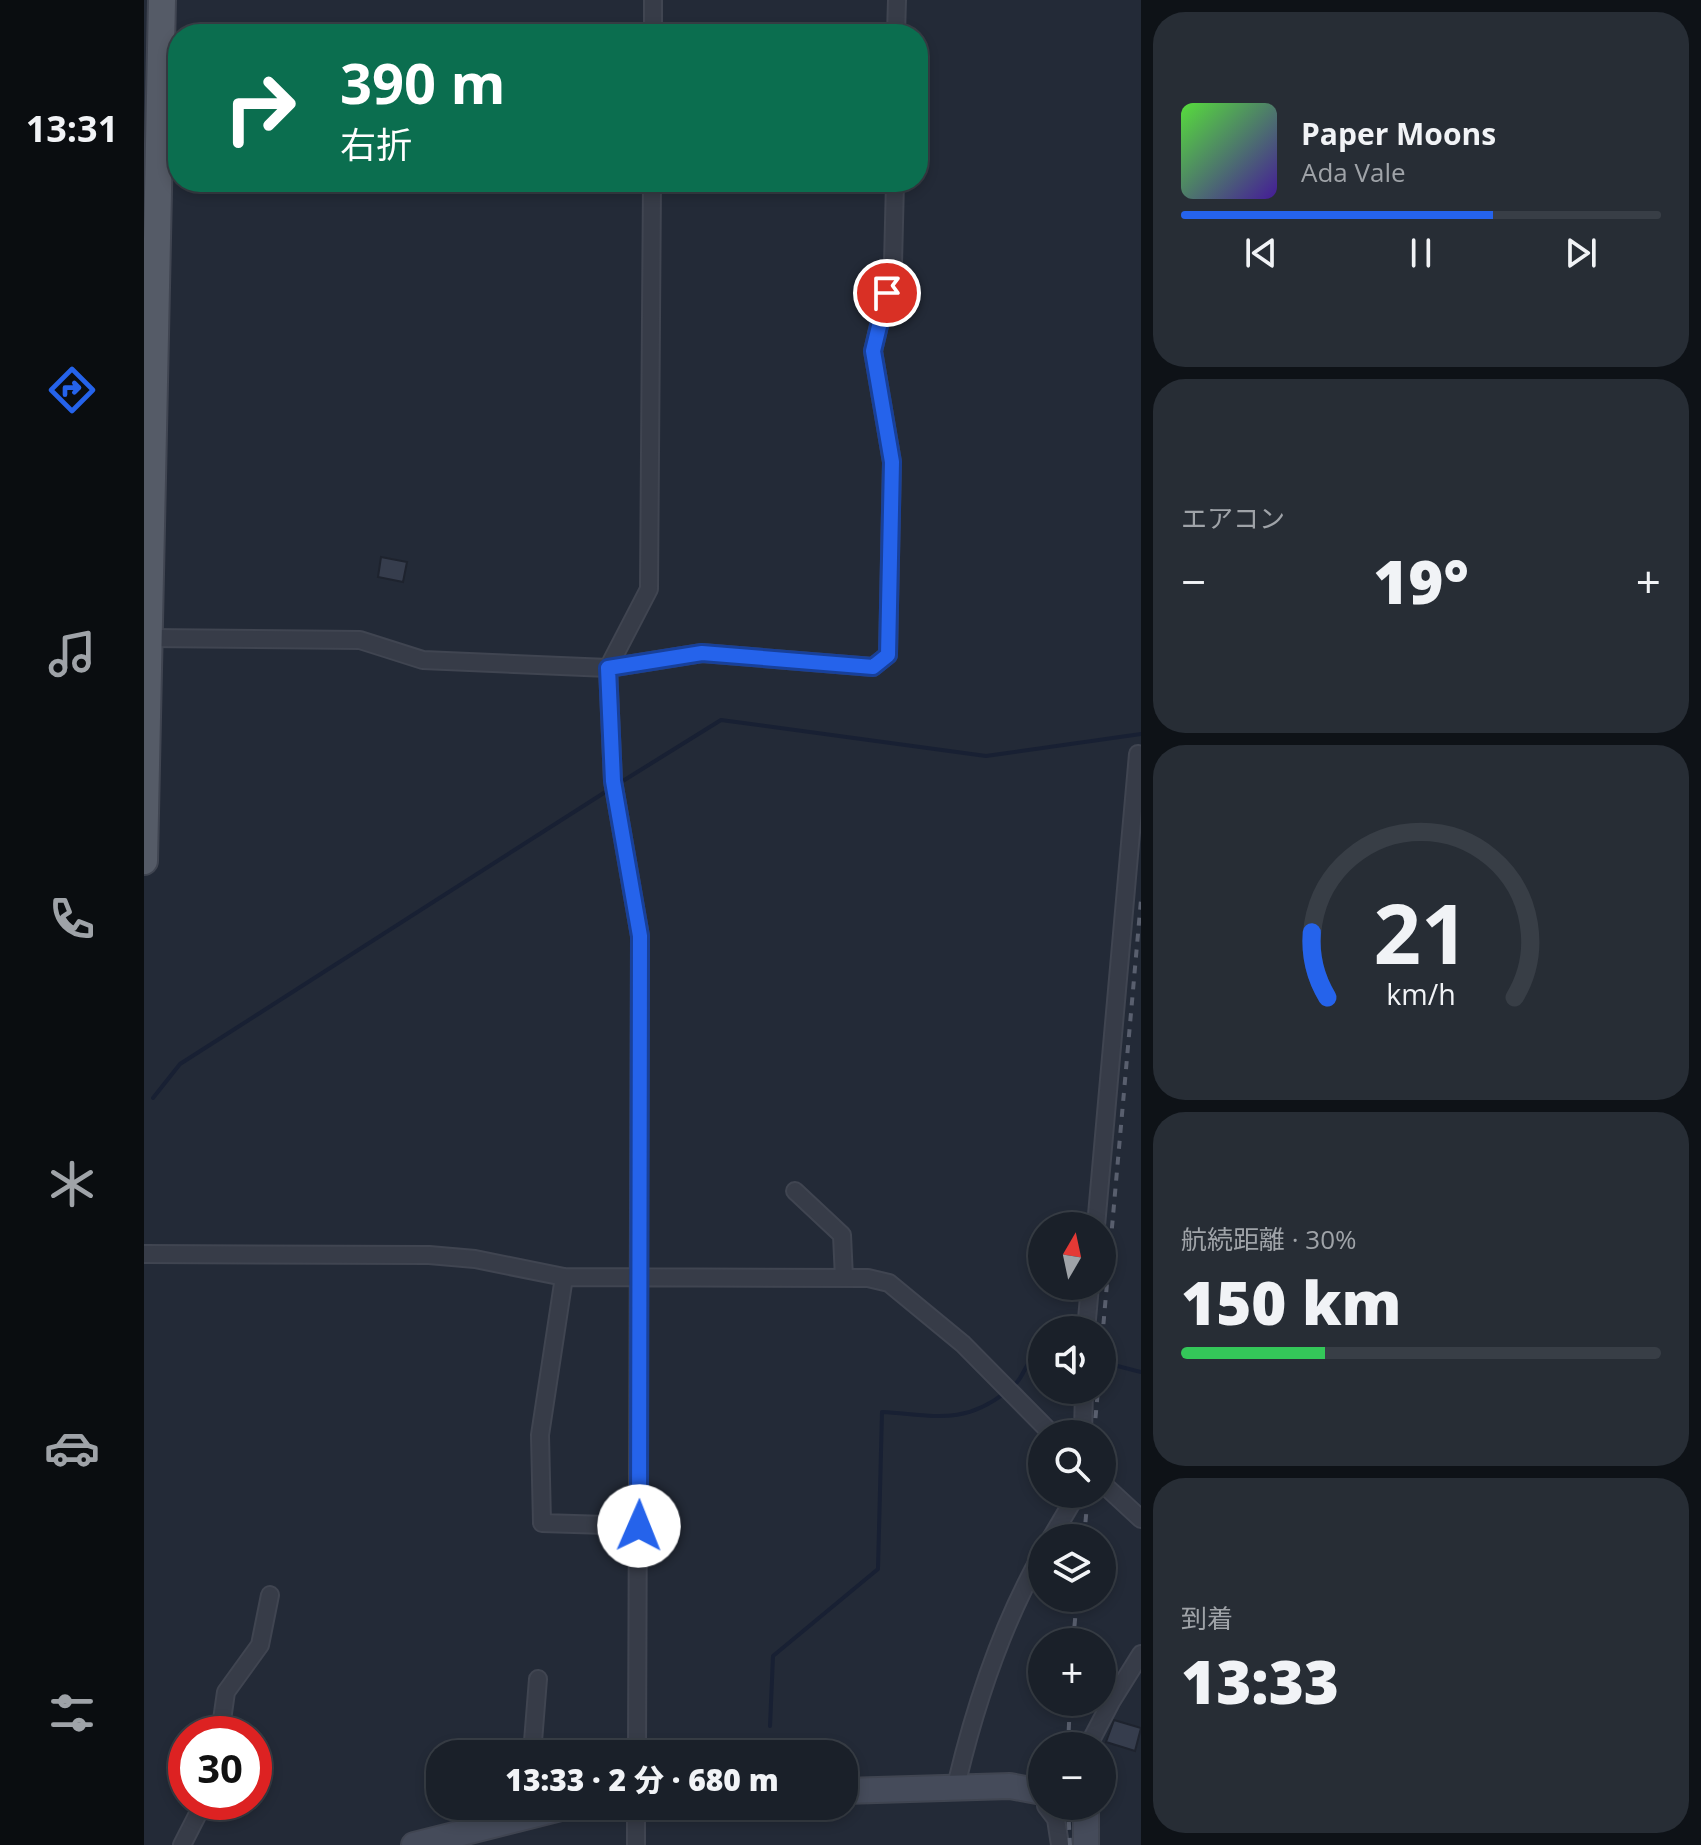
<!DOCTYPE html>
<html lang="ja">
<head>
<meta charset="utf-8">
<style>
	:root { --surface:#1a2029; --page:#272d35; --text:#f1f3f6; --muted:#9fa3a8; --line:#383e46; --accent:#2563eb }
	body { margin:0; font-family:"Open Sans","Noto Sans JP",sans-serif; background:var(--page); color:var(--text); height:100vh; display:flex; flex-direction:column; font-size:30px; white-space:nowrap }
	* { box-sizing:border-box; margin:0 }
	p { font-size:26px; color:var(--muted) }
	.icon { flex:none; width:44px; height:44px; fill:none; stroke:currentColor; stroke-width:2; stroke-linecap:round; stroke-linejoin:round }
	.map { position:relative; flex:1; overflow:hidden }
	.panel { display:flex; flex-direction:column; gap:12px; padding:12px; background:#0e1217; width:560px }
	.panel>* { flex:none }
	.banner { position:absolute; left:24px; top:24px; width:760px; height:168px; border-radius:32px; box-shadow:0 4px 12px #0003,0 0 0 2px var(--line); background:#0b6e4f; color:#fff; overflow:hidden }
	.needle { width:52px; rotate:9deg }
	.buttons { position:absolute; left:884px; top:1212px; display:grid; gap:16px }
	.buttons a { display:grid; place-items:center; width:88px; height:88px; border-radius:50%; background:var(--surface); box-shadow:0 4px 12px #0003,0 0 0 2px var(--line); font-size:40px }
	.speed { position:absolute; left:24px; top:1716px; display:flex; gap:16px; font-size:40px; font-weight:700; text-align:center }
	.speed>* { display:grid; place-content:center; width:104px; height:104px; border-radius:50%; background:var(--surface); box-shadow:0 4px 12px #0003,0 0 0 2px var(--line); line-height:1 }
	.speed .limit { border:12px solid #d22; background:#fff; color:#111 }
	.pin { position:absolute; display:grid; place-items:center; width:68px; height:68px; color:#fff; margin:-34px; border:4px solid #fff; border-radius:50%; box-shadow:0 2px 8px #0007 }
	.me { position:absolute; width:88px; margin:-44px; rotate:1deg; stroke-linejoin:round; filter:drop-shadow(0 0 6px #0008) }
	.turn { display:flex; align-items:center; gap:28px; height:168px; padding:0 40px; font-size:36px }
	.turn .icon { width:104px; height:104px; stroke-width:2.5 }
	.turn b { display:block; font-size:56px; line-height:68px }
	.big { font-size:60px; font-weight:800; line-height:1.1 }
	.panel .widget { flex:1; display:flex; flex-direction:column; justify-content:center; gap:12px; min-width:0; padding:0 28px; border-radius:32px; background:var(--page) }
	.panel .dial { align-items:center; gap:0 }
	.dial svg { height:208px; overflow:visible; fill:none; stroke:var(--line); stroke-width:7; stroke-linecap:round; text-anchor:middle }
	.dial text { fill:var(--text); stroke:none }
	.song { display:flex; align-items:center; gap:24px }
	.cover { width:96px; height:96px; border-radius:12px; background:linear-gradient(135deg,hsl(110 70% 55%),hsl(260 70% 35%)) }
	.played { height:8px; border-radius:4px; background:linear-gradient(90deg,var(--accent) 65%,var(--line) 65%) }
	.keys { display:flex; justify-content:space-around; direction:ltr }
	.heat { display:flex; justify-content:space-between; align-items:center; font-size:44px; direction:ltr }
	.charge { height:12px; border-radius:6px; background:linear-gradient(90deg,#34c759 30%,var(--line) 0) }
	.trip { position:absolute; left:282px; top:1740px; width:432px; height:80px; border-radius:32px; background:var(--surface); box-shadow:0 4px 12px #0003,0 0 0 2px var(--line); font-weight:800; line-height:80px; text-align:center }
	main { display:flex; flex:1; min-height:0 }
	.tabs { display:flex; flex-direction:column; width:144px; justify-content:space-around; align-items:center; background:#0a0d10; color:var(--muted) }
	.tabs .icon { width:56px; height:56px }
	.tabs .active { color:var(--accent) }
	.tabs b { font-size:36px; color:var(--text) }
	.map>svg:first-child { display:block }
	.lines { fill:none; stroke-linecap:round; stroke-linejoin:round }
	.stream { stroke:#182033; stroke-width:4 }
	.building { fill:#363d4d; stroke:#1e232e; stroke-width:2 }
	.street-casing { stroke:#404551; stroke-width:20 }
	.secondary-casing { stroke:#404551; stroke-width:28 }
	.primary-casing { stroke:#404551; stroke-width:30 }
	.street { stroke:#373c48; stroke-width:16 }
	.secondary { stroke:#454b5a; stroke-width:24 }
	.primary { stroke:#555b67; stroke-width:26 }
	.rail { stroke:#595f6e; stroke-width:4; stroke-dasharray:8 8; stroke-linecap:butt }
	.route-casing { stroke:#184099; stroke-width:20 }
	.route { stroke:#2563eb; stroke-width:14 }
</style>
</head>
<body>
<main>
<nav class="tabs">
<b>13:31</b>
<svg class="icon active" aria-label="directions" viewBox="0 0 24 24"><path d="M12 3l9 9-9 9-9-9zM9 14v-3h6M13 9l2 2-2 2"/></svg>
<svg class="icon" aria-label="music" viewBox="0 0 24 24"><path d="M9 18V5l10-2v13"/><circle cx="6" cy="18" r="3"/><circle cx="16" cy="16" r="3"/></svg>
<svg class="icon" aria-label="phone" viewBox="0 0 24 24"><path d="M5 4h4l2 5-3 2q2 4 5 5l2-3 5 2v4C11 20 4 13 5 4z"/></svg>
<svg class="icon" aria-label="climate" viewBox="0 0 24 24"><path d="M12 3v18M4 7l16 10M4 17L20 7"/></svg>
<svg class="icon" aria-label="car" viewBox="0 0 24 24"><path d="M5 17H2v-5l4-1 3-4h7l3 4 3 1v5h-3M9 17h6M6 11h13"/><circle cx="7" cy="17" r="2"/><circle cx="17" cy="17" r="2"/></svg>
<svg class="icon" aria-label="filters" viewBox="0 0 24 24"><path d="M4 7h16M4 17h16"/><circle cx="9" cy="7" r="2"/><circle cx="15" cy="17" r="2"/></svg>
</nav>
<div class="map">
<svg width="997" height="1845" viewBox="0 0 997 1845">
	<rect width="100%" height="100%" fill="#232a37"/>
	<g class="lines">
		<path class="stream" d="M474 784 577 720 842 756 997 734
			M9 1098 36 1064 466 789
			M958 1362 997 1372
			M869 1386C880 1378 880 1364 891 1356H898
			M626 1726 629 1656 734 1569 738 1412C789 1415 819 1426 862 1392"/>
	</g>
	<path class="building" d="M237 557 263 562 259 582 234 577Z
		M970 1720 997 1728 991 1751 962 1742Z"/>
	<g class="lines">
		<g class="street-casing">
			<path id="street" d="M509 34V0
				M752 34 753 0
				M6 638 216 640 279 660 464 668 558 653 729 667 744 655 748 462 729 351 749 264 751 182
				M651 1191 698 1235 700 1278
				M952 1226 994 754
				M0 1254 285 1255 331 1259 420 1277 724 1278 745 1283 819 1344 908 1434
				M420 1277 396 1435 398 1523 495 1526
				M942 1330 946 1286
				M939 1434 940 1390
				M958 1483 997 1519
				M907 1538 933 1494
				M76 1734 82 1692 116 1645 126 1595
				M944 1746 967 1702 997 1654
				M388 1754 394 1679
				M493 1754 496 936 469 781 464 668 505 589 508 182
				M812 1786C831 1705 857 1626 898 1554
				M902 1806 912 1819 916 1845
				M38 1845 60 1802
				M492 1845V1806"/>
		</g>
		<g class="secondary-casing">
			<path id="secondary" d="M700 1791 866 1786 898 1792
				M270 1845 425 1806
				M942 1845V1806"/>
		</g>
		<g class="primary-casing">
			<path id="primary" d="M0 861 18 0"/>
		</g>
		<use href="#street" class="street"/>
		<use href="#secondary" class="secondary"/>
		<use href="#primary" class="primary"/>
		<path class="rail" d="M958 1340 997 900
			M950 1434 954 1390
			M940 1538 944 1494
			M929 1642 933 1598
			M924 1746 926 1702
			M924 1806 926 1845"/>
	</g>
	<g class="lines">
		<g class="route-casing">
			<path id="route" d="M495 1526 496 936 469 781 464 668 558 653 729 667 744 655 748 462 729 351 743 293"/>
		</g>
		<use href="#route" class="route"/>
	</g>
</svg>
<div class="buttons">
<a><svg class="needle" viewBox="-14 -14 28 28"><path d="M0-13l5 13h-10z" fill="#e53935"/><path d="M0 13l5-13h-10z" fill="#9fa3a8"/></svg></a>
<a><svg class="icon" aria-label="sound" viewBox="0 0 24 24"><path d="M4 9h4l5-4v14l-5-4H4zM17 9q2 3 0 6"/></svg></a>
<a><svg class="icon" aria-label="search" viewBox="0 0 24 24"><circle cx="10" cy="10" r="6"/><path d="M15 15l6 6"/></svg></a>
<a><svg class="icon" aria-label="layers" viewBox="0 0 24 24"><path d="M12 4l9 5-9 5-9-5zM3 14l9 5 9-5"/></svg></a>
<a>+</a>
<a>−</a>
</div>
<div class="speed"><div class="limit">30</div></div>
<div class="pin" style="left:743px;top:293px;background:#d93025"><svg class="icon" aria-label="arrive" viewBox="0 0 24 24"><path d="M6 21V4h12l-3 4 3 4H6"/></svg></div>
<svg class="me" style="left:495px;top:1526px" viewBox="-20 -20 40 40"><circle r="19" fill="#fff"/><path d="M0-13L10 11 0 6-10 11z" fill="#2563eb"/></svg>
<div class="trip">13:33 · 2 分 · 680 m</div>
<div class="banner">
<div class="turn"><svg class="icon" aria-label="right" viewBox="0 0 24 24"><path d="M7 20v-9h11M14 6l5 5-5 5"/></svg><div><b>390 m</b>右折</div></div>
</div>
</div>
<section class="panel">
<div class="widget">
<div class="song"><i class="cover"></i><div><b>Paper Moons</b><p>Ada Vale</p></div></div>
<div class="played"></div>
<div class="keys"><svg class="icon" aria-label="previous" viewBox="0 0 24 24"><path d="M18 5L8 12l10 7zM5 5v14"/></svg><svg class="icon" aria-label="pause" viewBox="0 0 24 24"><path d="M8 5v14M16 5v14"/></svg><svg class="icon" aria-label="next" viewBox="0 0 24 24"><path d="M6 5l10 7-10 7zM19 5v14"/></svg></div>
</div>
<div class="widget"><p>エアコン</p>
<div class="heat"><a>−</a><b class="big">19°</b><a>+</a></div>
</div>
<div class="widget dial"><svg viewBox="0 0 100 80">
<path d="M14 69A42 42 0 1 1 86 69"/>
<path d="M14 69A42 42 0 0 1 8 44" stroke="#2563eb"/>
<text x="50" y="56" font-size="32" font-weight="700">21</text>
<text x="50" y="72" font-size="11">km/h</text>
</svg></div>
<div class="widget"><p>航続距離 · 30%</p><b class="big">150 km</b><div class="charge"></div></div>
<div class="widget"><p>到着</p><b class="big">13:33</b></div>
</section>
</main>
</body>
</html>
